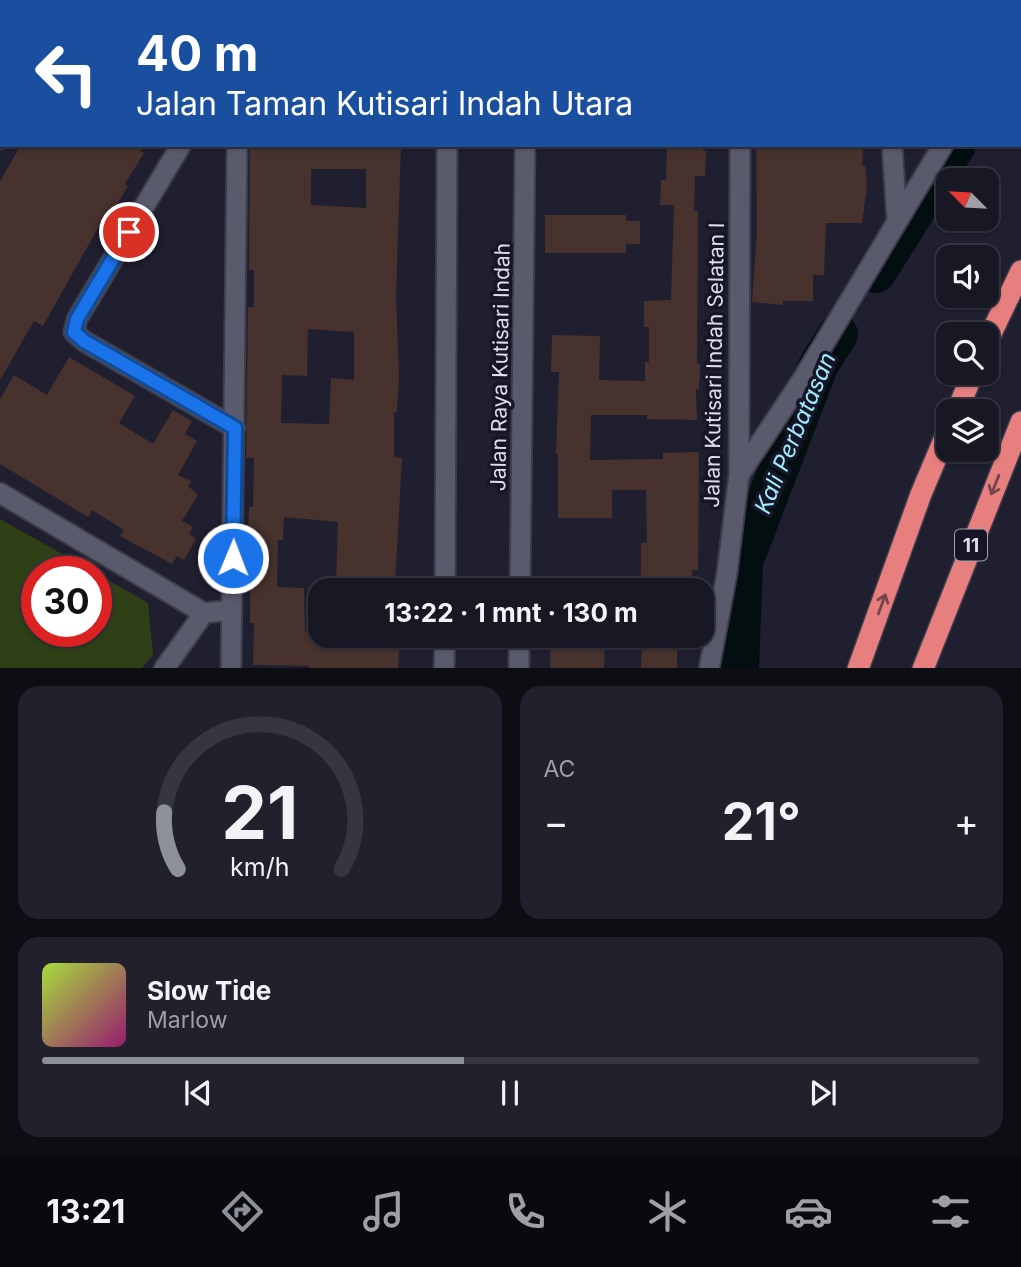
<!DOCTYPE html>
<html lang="id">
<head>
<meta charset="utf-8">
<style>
	:root { --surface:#181724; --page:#21202c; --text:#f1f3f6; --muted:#9f9fa6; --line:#363641; --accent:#8c9099 }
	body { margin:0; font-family:Inter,sans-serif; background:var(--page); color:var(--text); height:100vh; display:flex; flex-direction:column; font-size:26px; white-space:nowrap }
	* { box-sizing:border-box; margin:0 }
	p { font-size:23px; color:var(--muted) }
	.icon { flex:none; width:38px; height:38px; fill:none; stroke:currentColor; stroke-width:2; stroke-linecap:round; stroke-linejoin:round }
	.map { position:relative; height:668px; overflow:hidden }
	.panel { display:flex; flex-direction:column; gap:18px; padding:18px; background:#0d0d14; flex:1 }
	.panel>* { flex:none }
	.top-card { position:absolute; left:0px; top:0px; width:1022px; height:147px; box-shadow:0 2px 5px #0004,0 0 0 2px var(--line); background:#1a4fa0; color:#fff; overflow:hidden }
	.needle { width:46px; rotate:294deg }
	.fabs { position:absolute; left:936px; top:168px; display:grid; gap:14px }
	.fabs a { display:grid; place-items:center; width:63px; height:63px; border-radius:14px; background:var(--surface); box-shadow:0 2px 5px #0004,0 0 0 2px var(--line); font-size:35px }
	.speed { position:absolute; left:21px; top:556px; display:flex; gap:14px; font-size:35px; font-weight:700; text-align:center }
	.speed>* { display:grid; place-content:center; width:91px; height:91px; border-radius:50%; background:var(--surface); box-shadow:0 2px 5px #0004,0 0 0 2px var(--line); line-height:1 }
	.speed .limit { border:10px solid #d22; background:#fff; color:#111 }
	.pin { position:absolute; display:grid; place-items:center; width:60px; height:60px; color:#fff; margin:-30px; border:4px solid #fff; border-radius:50%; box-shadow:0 2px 7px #0007 }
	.me { position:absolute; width:77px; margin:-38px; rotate:1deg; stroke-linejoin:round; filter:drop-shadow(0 0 5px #0008) }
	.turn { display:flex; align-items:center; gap:24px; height:147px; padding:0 21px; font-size:32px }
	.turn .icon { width:91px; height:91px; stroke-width:2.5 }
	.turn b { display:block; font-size:49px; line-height:60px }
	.big { font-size:52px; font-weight:700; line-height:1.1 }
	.panel .widget { flex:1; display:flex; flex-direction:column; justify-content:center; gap:10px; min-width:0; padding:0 24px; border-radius:21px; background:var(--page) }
	.panel .dial { align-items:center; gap:0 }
	.dial svg { height:182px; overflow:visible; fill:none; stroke:var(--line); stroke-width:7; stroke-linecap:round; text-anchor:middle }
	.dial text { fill:var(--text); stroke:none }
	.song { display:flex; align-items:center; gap:21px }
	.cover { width:84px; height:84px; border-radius:10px; background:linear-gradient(135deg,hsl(80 70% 55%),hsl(320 70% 35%)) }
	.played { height:7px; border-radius:4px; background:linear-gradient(90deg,var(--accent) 45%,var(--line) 45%) }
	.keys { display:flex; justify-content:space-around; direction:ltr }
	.heat { display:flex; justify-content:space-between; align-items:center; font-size:38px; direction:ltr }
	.panel .tiles { flex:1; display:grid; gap:18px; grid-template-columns:1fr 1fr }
	.widget:last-child { grid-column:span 2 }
	.trip { position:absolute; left:308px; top:578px; width:406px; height:70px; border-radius:21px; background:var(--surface); box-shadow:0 2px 5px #0004,0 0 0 2px var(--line); font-weight:700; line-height:70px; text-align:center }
	.menu { display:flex; height:112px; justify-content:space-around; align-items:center; background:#0a090e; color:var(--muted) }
	.menu .icon { width:49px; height:49px }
	.menu .current { color:var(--accent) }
	.menu b { font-size:32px; color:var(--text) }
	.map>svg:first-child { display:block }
	.green { fill:#2f4016 }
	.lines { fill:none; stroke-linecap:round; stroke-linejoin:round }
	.river { stroke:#030e11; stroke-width:40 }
	.building { fill:#47322d; fill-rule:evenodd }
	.minor-casing { stroke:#3d3c4a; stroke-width:23 }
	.motorway-casing { stroke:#3d3c4a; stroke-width:24 }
	.minor { stroke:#5a5a6d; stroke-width:19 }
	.motorway { stroke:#e87f7f; stroke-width:21 }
	.oneway { stroke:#75454e }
	.route-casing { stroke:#114b97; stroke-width:18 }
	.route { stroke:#1a73e8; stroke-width:12 }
	.labels { text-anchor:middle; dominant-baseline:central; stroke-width:7; stroke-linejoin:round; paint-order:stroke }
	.shield { fill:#171626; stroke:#a2a2ae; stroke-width:2 }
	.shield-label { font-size:19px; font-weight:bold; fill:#dedee9 }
	.street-label { font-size:21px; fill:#dedee9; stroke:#171626 }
	.water-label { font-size:23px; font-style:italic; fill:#a0ebff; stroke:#171626 }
</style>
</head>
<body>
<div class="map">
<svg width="1021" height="669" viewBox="0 0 1021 669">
	<rect width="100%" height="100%" fill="#201f30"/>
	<path class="green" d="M0 519 94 572H37V632H96V573L148 603 153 655 142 668H0Z"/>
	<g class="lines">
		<path class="river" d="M1020 39 1021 38
			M876 273 956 145
			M739 669 743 562 818 366 838 334"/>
	</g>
	<path class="building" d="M21 145H143L140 151 144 153 125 184 128 186 111 214 107 212 43 326 34 321 0 380V181Z
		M250 145H401L396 295 399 376 397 412H394V457L402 458 395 586 336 584 338 522 284 517 283 540H278L277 587 304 588 305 631 320 632V635L400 637 398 669H309V666L253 665 254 623H250V603L252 539H248L249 507H253L254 458H246L248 307H254V270H249ZM311 169H366V208L311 205ZM308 329 354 332V380L331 378 329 424 281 423 282 375 307 376Z
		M667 145H704L703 151H706L705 176H695L694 211H698L697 364H700L699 389H696L697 420 647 419V415H591L590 460 663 459V453L699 452 698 570H692L691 590H641V543H647L646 490H612V518H558V454H556L559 372H551L552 335 600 336 599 380 645 381V362H649V327H644V301L671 300 674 205H660L661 180H666Z
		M756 145 827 148V145H858V148H863L862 165 865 166 867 186 862 223H826L824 275H813V301H783V305L752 302 757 230Z
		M545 215H626V221H640V244H626V253H545Z
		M69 357 135 396 119 423 153 444 173 410 192 421 185 434 197 441 178 475 191 481 188 486 198 495 182 521 193 527 189 534 196 539 184 560 177 556 172 564 120 536 124 530 92 510 88 517 0 464V399L14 375 47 395Z
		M551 635H605L604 669H550Z
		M642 635H677V669H641Z"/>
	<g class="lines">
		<g class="minor-casing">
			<path id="minor" d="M740 0V2
				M82 2 83 0
				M237 2V0
				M448 2V0
				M526 2V0
				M884 2 885 0
				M1020 3 1021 1
				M0 139 2 136
				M181 145 77 319 74 332 84 341 235 428
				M892 145 897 220
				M739 475 804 377 943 145
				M0 493 204 613
				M445 590 447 145
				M520 590 525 145
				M164 669 204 613 232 610
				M231 669 237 145
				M444 669 445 635
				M519 669V635
				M709 669 727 573 739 475 740 145"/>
		</g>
		<g class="motorway-casing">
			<path id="motorway" d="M987 342 1021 271
				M957 411 973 373
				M858 669 921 494 948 430
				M923 669 1021 422"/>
		</g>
		<use href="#minor" class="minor"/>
		<use href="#motorway" class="motorway"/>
	</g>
	<defs><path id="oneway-shaft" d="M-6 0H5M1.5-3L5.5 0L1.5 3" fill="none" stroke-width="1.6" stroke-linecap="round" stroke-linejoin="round" transform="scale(1.75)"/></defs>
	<g class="oneway">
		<use href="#oneway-shaft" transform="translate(995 485) rotate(112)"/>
		<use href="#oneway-shaft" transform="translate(882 604) rotate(-70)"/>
	</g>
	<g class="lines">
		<g class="route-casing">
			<path id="route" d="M129 232 77 319 74 332 84 341 235 428 233 558"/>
		</g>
		<use href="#route" class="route"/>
	</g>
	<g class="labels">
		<rect class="shield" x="955" y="529.5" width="32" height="31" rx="5"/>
		<g class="shield-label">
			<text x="971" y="545">11</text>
		</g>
		<g class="street-label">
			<text transform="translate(714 365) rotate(-89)">Jalan Kutisari Indah Selatan I</text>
			<text transform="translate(500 367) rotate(-89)">Jalan Raya Kutisari Indah</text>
		</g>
		<g class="water-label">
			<text transform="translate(795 433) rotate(-67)">Kali Perbatasan</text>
		</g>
	</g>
</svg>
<div class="fabs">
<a><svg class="needle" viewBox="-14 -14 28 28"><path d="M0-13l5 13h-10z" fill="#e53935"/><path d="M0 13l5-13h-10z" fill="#9f9fa6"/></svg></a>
<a><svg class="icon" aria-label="sound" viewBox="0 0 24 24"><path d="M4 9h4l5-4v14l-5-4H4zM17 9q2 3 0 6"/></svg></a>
<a><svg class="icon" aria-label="search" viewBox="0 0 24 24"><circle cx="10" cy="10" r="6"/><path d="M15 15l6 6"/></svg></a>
<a><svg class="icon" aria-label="layers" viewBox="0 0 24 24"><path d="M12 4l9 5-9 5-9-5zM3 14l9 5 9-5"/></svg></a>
</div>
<div class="speed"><div class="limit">30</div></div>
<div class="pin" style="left:129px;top:232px;background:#d93025"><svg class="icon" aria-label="arrive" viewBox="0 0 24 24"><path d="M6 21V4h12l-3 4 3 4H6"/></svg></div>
<svg class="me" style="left:233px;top:558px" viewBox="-20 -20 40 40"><circle r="17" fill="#1a73e8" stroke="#fff" stroke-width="3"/><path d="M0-11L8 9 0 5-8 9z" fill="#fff"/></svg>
<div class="trip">13:22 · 1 mnt · 130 m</div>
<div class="top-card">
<div class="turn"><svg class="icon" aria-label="left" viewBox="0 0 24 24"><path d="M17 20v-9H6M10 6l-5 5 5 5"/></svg><div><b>40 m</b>Jalan Taman Kutisari Indah Utara</div></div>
</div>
</div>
<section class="panel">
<div class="tiles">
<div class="widget dial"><svg viewBox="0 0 100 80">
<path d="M14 69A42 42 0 1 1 86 69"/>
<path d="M14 69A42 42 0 0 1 8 44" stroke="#8c9099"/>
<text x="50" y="56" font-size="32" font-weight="700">21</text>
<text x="50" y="72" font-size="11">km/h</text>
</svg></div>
<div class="widget"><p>AC</p>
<div class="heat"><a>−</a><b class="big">21°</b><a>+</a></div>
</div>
<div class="widget">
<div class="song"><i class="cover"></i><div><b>Slow Tide</b><p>Marlow</p></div></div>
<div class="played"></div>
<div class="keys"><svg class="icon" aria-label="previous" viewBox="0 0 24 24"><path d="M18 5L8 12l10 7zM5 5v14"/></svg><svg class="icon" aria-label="pause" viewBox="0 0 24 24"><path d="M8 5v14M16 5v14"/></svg><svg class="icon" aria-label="next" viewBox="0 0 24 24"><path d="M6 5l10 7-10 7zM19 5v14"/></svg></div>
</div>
</div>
</section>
<nav class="menu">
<b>13:21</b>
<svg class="icon current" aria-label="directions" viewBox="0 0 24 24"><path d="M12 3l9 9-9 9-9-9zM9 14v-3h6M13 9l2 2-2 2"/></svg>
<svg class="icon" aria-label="music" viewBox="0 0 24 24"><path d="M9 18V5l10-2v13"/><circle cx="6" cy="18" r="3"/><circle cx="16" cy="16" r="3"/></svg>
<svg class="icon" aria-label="phone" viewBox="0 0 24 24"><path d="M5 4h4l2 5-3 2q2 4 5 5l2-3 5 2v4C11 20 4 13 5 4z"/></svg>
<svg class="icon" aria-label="climate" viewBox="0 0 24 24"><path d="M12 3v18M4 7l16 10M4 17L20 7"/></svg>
<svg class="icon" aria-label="car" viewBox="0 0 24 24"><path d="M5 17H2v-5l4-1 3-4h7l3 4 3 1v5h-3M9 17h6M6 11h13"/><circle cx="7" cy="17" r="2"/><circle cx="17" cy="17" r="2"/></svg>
<svg class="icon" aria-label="filters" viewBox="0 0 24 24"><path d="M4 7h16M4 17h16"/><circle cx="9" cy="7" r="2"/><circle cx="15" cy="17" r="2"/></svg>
</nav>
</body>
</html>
